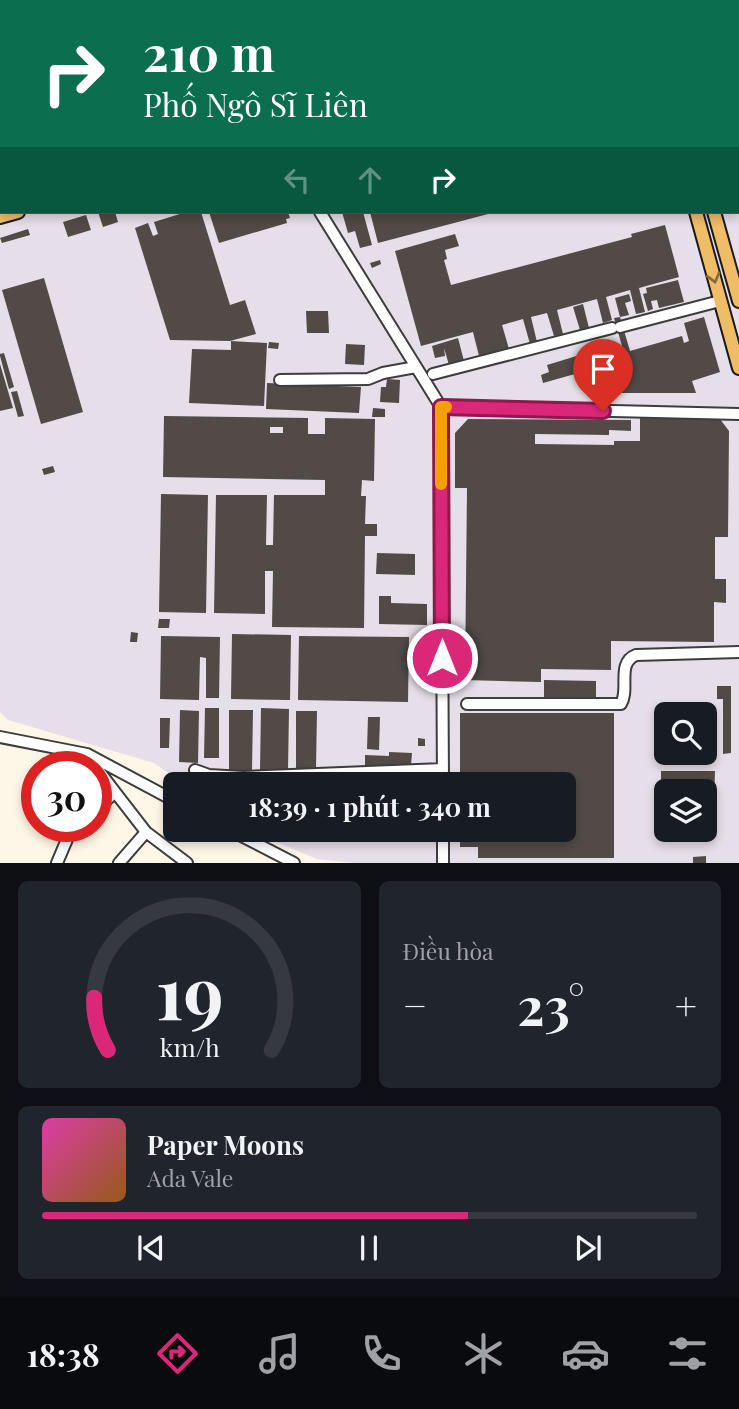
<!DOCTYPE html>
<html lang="vi">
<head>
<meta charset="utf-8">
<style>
	:root { --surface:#171b24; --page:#20242c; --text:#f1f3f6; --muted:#9ea1a6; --line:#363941; --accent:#db2777 }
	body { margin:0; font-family:"Playfair Display",serif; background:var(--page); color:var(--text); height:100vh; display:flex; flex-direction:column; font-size:26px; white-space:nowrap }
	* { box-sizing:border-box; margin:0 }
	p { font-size:23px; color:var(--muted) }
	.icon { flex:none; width:38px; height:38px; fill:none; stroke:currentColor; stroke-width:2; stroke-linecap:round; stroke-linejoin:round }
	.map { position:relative; height:863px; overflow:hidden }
	.sheet { display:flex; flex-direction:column; gap:18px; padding:18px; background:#0d0f14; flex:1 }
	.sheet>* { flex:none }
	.top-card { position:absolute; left:0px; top:0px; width:740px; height:214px; box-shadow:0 4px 10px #0003; background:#0b6e4f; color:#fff; overflow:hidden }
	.controls { position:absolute; left:654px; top:702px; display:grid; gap:14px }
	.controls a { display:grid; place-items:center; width:63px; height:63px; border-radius:10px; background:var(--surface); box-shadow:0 4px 10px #0003; font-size:35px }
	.speed { position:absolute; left:21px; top:751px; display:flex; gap:14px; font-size:35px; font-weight:700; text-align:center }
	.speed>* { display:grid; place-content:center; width:91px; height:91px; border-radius:50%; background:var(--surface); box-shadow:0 4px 10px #0003; line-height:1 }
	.speed .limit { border:10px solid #d22; background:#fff; color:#111 }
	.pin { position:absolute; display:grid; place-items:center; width:60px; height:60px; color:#fff; margin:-72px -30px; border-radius:50% 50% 50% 0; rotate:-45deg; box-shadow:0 0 7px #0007 }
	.pin .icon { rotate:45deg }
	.me { position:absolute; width:77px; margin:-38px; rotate:0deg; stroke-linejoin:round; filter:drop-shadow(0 0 5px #0008) }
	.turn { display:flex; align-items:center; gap:24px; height:147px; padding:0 28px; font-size:32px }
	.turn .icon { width:91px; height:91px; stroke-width:2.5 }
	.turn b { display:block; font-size:49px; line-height:60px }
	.lanes { display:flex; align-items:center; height:66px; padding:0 28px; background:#0003; justify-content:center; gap:35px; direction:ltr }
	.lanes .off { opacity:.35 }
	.big { font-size:52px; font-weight:700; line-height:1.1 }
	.sheet .card { flex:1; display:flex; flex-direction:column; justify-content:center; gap:10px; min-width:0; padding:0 24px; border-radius:10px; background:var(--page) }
	.sheet .dial { align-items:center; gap:0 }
	.dial svg { height:182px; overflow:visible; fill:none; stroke:var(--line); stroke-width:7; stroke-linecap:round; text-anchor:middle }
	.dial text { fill:var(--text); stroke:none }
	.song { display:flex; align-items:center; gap:21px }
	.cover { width:84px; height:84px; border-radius:10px; background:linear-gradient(135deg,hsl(320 70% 55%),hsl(30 70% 35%)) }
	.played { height:7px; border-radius:4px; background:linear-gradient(90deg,var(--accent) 65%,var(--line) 65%) }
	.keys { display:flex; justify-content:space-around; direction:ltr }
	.heat { display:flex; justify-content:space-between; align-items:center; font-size:38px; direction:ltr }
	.sheet .tiles { flex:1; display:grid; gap:18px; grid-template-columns:1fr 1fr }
	.card:last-child { grid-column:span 2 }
	.trip { position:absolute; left:163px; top:772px; width:413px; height:70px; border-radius:10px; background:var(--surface); box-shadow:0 4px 10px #0003; font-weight:700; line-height:70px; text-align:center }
	.tab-bar { display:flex; height:112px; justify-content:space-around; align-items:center; background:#090b0e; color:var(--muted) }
	.tab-bar .icon { width:49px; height:49px }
	.tab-bar .active { color:var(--accent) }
	.tab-bar b { font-size:32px; color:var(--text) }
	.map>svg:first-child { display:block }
	.industrial { fill:#e6dee8; fill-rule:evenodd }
	.building { fill:#514a47; fill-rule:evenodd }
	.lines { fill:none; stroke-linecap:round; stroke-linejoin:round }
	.minor-casing { stroke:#3d3d3d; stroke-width:14 }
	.major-casing { stroke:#1b1b1b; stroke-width:16 }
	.minor { stroke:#fff; stroke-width:10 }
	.major { stroke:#efbd66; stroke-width:12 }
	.oneway { stroke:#886c3d }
	.route-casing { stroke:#8e194d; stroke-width:18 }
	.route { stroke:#db2777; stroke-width:12 }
	.slow { stroke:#f59e0b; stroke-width:12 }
</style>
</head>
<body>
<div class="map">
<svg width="739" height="863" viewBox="0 0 739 863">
	<rect width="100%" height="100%" fill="#fef7e8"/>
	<path class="industrial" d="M0 0 620 2H2V212H738L739 40V863H354L317 859 248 830H564V784H184L154 763 8 720 0 712ZM667 714H705V752H667ZM667 791H705V830H667Z"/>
	<path class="building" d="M98 212H115L118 222 103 227Z
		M186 212H201L230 305 245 300 256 334 230 341 170 340 135 228 148 223 153 236 158 234 154 222Z
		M209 212H288L290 218 286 219 287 223 219 243Z
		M342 212H363L372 245 360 248 355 231 348 233Z
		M370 212H492V213L378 243Z
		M86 215 91 230 68 237 63 222Z
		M665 225 679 277 639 288 645 312 636 314 630 290 606 297 612 320 603 323 597 299 557 310 563 334 554 336 547 313 531 317 537 342 530 344 523 319 502 325 509 349 479 356 473 332 421 346 395 251 455 234 459 246 445 250 447 259 444 260 451 285 632 237 631 234Z
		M28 229 30 235 2 243 0 238Z
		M380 260 381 264 372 268 370 263Z
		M44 278 83 412 41 424 2 290Z
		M678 280 684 302 659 308 657 300 651 301 653 309 648 311 643 294 647 293 646 288Z
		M629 294 631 301 625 303 629 315 620 317 615 298Z
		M583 304 589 328 580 330 573 307Z
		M306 311H328L329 333H307Z
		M620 317 630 351 682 336 684 343 689 341 684 323 704 317 720 372 692 381 696 393H612L604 366 626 360 614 318Z
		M458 338 464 361 449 365 444 348 445 356 435 358 432 346Z
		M231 341 267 343 264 406 189 403 192 349 231 350Z
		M269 342 279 343 278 349 268 348Z
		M346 344 365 345 364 365 345 364Z
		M593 351 600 372 591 375 589 370 543 383 541 375 549 372 547 365Z
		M4 353 14 387 9 389 0 356V354Z
		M0 364 13 408 0 411Z
		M387 379 400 380 399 403 380 402 381 387H386Z
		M267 383 361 387 359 413 266 409Z
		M17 391 24 416 18 417 11 392Z
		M373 408 385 409V417H372Z
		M164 416 308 418V434H325V418L375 419 374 481 362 480 361 496H366L365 524H377V536H365L364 628 272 627 273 571H265V614L214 613 216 495H267L266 545H273L274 495H325V480L163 477ZM270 427H283V433H270Z
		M640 418 720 419 729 431 728 537H715V579H726V603L714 602V642L611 641V670L541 669V682L465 680 467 488H455V433L468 419 631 420V431L609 430V435L535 434V444L614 445V441H640Z
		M53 466 55 472 44 475 42 469Z
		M161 494 208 495 206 613 159 612Z
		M377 553 415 554V575L376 574Z
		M379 596H391V603L427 604V625L379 624Z
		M159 619H170L169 628H158Z
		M131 632 138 633 137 642H130Z
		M232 634 291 635 290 700 231 699Z
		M161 636 220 637 219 698H206V658L200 657 199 700 160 699Z
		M299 636 409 637 408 702 298 700Z
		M544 680 596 681V698H544Z
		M717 686H731V753L723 754V699H717Z
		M205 708H219V758H204Z
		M261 708 289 709 288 770H260Z
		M180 710 199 711 198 763 179 762Z
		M229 710H253L252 770H229Z
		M296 711H317L316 768H296Z
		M460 713H614V858H478V847H460V830H564V784H460Z
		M661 714H667V746H661Z
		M705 714H714V746H705Z
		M368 717H380L379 750 367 749Z
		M160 718H170L169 748H160Z
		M418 738 425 739V746H418Z
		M389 752 412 753 411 766H365V755L389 756Z
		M661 771H715L714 803H705V791H667V803H661Z
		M402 830H418V833L402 832Z
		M706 856V863H693V857Z"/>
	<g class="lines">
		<g class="minor-casing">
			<path id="minor" d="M188 0 189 2
				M320 212 441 407 443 784
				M620 327 720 301
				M433 374 612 328
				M280 380 368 379 383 373 416 367
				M441 407 739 414
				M467 704H621C630 689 616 663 636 655L739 652
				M0 737 87 754 175 801
				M96 767 115 792 96 810
				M195 770 209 775 243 777 443 769
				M115 792 146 832 119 863
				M230 830 294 863
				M443 830V863
				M146 832 187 863
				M57 863 68 837 79 826"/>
		</g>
		<g class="major-casing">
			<path id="major" d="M638 0V2
				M654 0 655 2
				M725 2 732 0
				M738 16H739
				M0 198 2 197
				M696 212 739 368
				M714 212 739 301
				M0 217 18 212"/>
		</g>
		<use href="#minor" class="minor"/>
		<use href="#major" class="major"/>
	</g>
	<defs><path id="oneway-chevron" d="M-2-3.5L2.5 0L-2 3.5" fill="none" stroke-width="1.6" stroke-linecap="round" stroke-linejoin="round" transform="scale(1.75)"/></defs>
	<use class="oneway" href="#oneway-chevron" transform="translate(714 278) rotate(75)"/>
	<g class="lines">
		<g class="route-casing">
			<path id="route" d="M442 658 441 407 603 411"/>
		</g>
		<use href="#route" class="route"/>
		<path class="slow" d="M441 484V407H446"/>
	</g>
</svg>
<div class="controls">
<a><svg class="icon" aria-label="search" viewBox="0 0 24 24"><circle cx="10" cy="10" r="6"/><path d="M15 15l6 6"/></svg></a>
<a><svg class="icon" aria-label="layers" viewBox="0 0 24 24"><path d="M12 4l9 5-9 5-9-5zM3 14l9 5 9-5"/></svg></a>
</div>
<div class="speed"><div class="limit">30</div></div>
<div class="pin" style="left:603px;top:411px;background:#d93025"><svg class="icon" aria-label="arrive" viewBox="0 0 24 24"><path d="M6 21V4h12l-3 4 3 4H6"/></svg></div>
<svg class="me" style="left:442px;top:658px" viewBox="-20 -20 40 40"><circle r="17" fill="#db2777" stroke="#fff" stroke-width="3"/><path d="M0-11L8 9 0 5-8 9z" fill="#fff"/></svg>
<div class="trip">18:39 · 1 phút · 340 m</div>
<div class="top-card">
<div class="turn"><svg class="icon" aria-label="right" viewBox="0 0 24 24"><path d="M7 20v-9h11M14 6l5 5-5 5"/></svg><div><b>210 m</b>Phố Ngô Sĩ Liên</div></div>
<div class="lanes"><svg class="icon off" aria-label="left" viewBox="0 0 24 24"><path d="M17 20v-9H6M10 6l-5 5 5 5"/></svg><svg class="icon off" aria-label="ahead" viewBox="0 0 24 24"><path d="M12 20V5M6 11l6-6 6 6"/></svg><svg class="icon" aria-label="right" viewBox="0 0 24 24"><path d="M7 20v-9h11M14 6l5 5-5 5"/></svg></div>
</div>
</div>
<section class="sheet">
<div class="tiles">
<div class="card dial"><svg viewBox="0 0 100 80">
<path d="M14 69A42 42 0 1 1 86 69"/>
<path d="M14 69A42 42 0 0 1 8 46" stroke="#db2777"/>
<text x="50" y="56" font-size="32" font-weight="700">19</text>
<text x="50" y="72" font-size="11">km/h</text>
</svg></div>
<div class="card"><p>Điều hòa</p>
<div class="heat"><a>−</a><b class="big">23°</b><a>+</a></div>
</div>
<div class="card">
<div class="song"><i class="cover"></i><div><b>Paper Moons</b><p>Ada Vale</p></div></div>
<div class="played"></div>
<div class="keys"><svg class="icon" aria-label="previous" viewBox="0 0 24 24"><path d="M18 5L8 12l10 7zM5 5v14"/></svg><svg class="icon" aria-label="pause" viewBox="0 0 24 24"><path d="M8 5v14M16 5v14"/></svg><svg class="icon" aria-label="next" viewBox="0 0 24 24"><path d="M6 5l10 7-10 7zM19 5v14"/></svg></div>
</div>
</div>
</section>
<nav class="tab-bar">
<b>18:38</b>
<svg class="icon active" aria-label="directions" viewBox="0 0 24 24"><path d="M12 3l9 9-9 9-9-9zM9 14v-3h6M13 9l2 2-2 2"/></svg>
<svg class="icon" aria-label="music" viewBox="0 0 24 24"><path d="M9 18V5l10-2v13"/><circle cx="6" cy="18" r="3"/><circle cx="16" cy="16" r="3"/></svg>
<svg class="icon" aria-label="phone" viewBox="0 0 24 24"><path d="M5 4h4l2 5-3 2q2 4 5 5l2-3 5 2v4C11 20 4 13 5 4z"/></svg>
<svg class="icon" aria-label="climate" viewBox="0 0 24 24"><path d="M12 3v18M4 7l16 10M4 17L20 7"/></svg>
<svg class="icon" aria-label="car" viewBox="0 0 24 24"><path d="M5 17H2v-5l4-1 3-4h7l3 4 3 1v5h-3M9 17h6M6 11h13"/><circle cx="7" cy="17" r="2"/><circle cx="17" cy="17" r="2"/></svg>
<svg class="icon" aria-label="filters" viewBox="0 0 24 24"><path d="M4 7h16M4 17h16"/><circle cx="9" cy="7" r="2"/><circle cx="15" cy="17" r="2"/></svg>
</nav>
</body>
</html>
